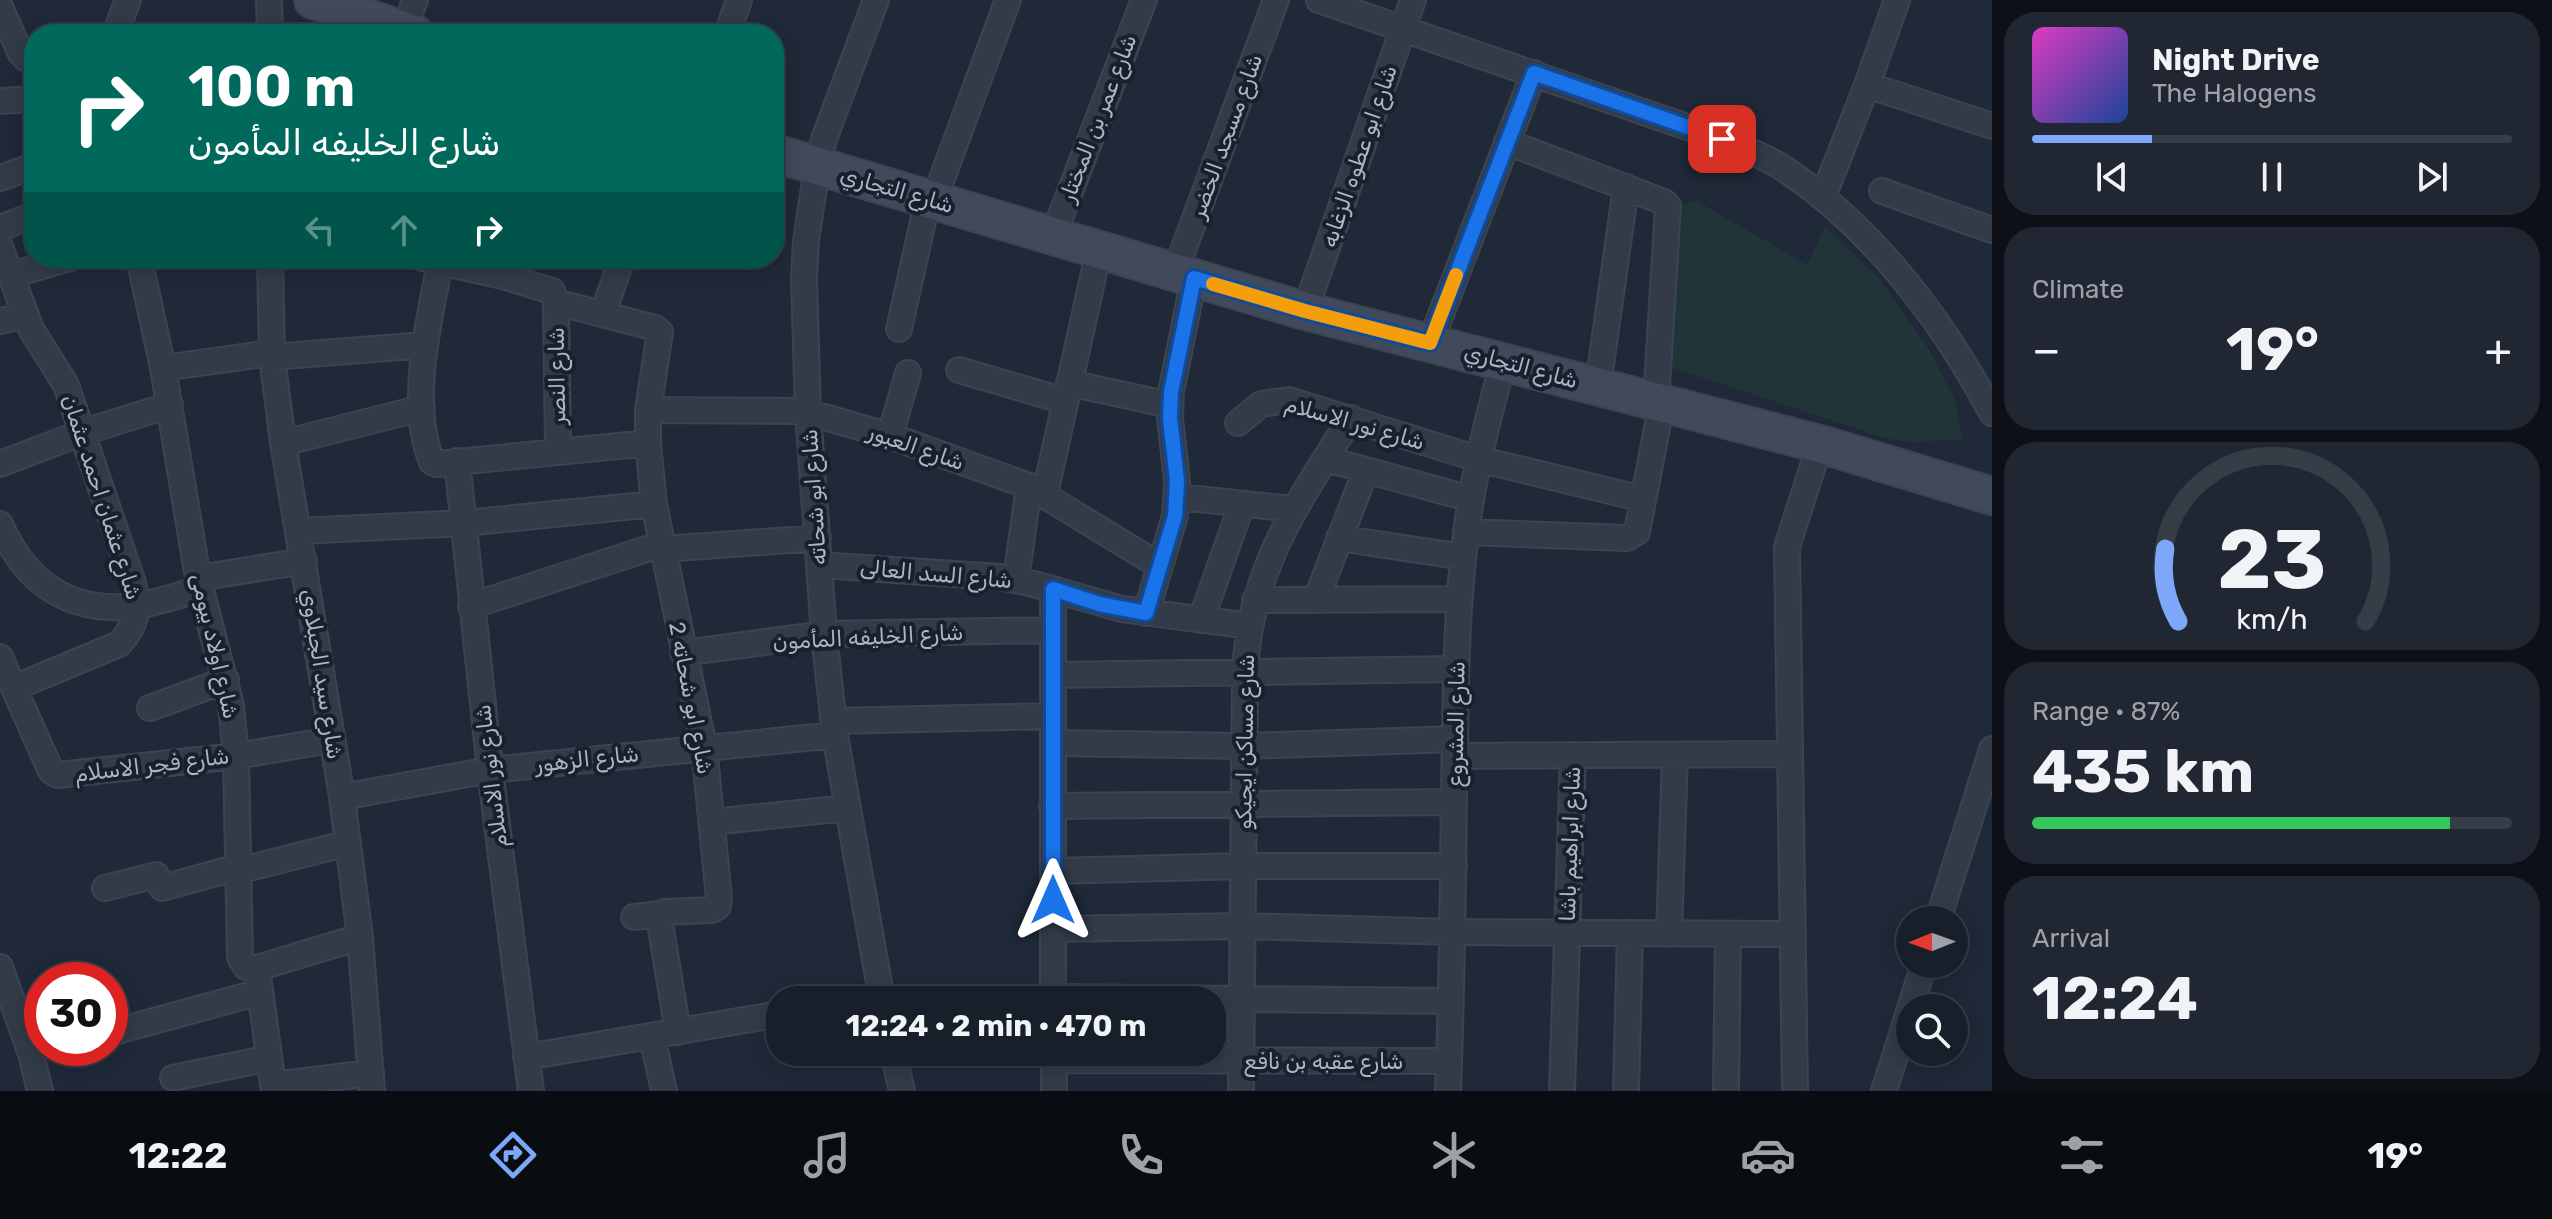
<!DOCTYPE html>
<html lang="en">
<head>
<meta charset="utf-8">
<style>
	:root { --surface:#171f2a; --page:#202732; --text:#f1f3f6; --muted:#9ea2a8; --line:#363d47; --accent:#7da8fa }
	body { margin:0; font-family:Rubik,Cairo,sans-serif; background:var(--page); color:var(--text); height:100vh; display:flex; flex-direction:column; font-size:30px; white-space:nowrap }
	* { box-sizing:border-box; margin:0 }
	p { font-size:26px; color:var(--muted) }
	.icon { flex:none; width:44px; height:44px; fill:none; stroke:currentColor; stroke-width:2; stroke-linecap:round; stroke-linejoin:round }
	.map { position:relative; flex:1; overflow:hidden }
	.side { display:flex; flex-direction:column; gap:12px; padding:12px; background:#0d1117; width:560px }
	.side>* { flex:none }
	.hud { position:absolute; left:24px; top:24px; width:760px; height:244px; border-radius:32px; box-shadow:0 4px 20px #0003,0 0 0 2px var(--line); background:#00695c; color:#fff; overflow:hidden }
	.needle { width:52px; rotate:269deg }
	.controls { position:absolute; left:1896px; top:906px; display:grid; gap:16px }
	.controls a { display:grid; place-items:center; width:72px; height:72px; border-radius:50%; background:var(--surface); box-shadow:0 4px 20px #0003,0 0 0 2px var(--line); font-size:40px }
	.speed { position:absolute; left:24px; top:962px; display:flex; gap:16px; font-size:40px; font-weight:700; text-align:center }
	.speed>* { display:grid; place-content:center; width:104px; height:104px; border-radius:50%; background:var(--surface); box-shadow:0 4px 20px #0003,0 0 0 2px var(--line); line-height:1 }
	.speed .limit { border:12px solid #d22; background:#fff; color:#111 }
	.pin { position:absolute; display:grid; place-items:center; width:68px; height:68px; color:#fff; margin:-34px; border-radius:16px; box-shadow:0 4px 12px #0006 }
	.me { position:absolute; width:88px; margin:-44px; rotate:0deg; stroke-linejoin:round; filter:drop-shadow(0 0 6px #0008) }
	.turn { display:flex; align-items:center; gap:28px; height:168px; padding:0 32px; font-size:36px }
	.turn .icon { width:104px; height:104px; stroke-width:2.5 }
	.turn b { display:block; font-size:56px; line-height:68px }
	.lanes { display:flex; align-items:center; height:76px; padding:0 32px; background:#0003; justify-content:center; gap:40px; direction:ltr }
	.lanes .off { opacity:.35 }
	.big { font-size:60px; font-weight:700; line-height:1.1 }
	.side .widget { flex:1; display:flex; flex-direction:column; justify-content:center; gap:12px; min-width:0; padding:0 28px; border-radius:32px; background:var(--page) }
	.side .dial { align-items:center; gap:0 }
	.dial svg { height:208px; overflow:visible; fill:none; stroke:var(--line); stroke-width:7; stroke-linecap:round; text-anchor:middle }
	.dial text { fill:var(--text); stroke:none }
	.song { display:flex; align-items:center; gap:24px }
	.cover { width:96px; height:96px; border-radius:12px; background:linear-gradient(135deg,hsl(310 70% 55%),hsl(220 70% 35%)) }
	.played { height:8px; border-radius:4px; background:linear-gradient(90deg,var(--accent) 25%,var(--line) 25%) }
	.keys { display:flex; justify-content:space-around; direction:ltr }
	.heat { display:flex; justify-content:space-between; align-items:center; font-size:44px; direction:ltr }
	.charge { height:12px; border-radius:6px; background:linear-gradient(90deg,#34c759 87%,var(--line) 0) }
	.trip { position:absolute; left:766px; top:986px; width:460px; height:80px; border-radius:32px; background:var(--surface); box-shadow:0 4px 20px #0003,0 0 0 2px var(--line); font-weight:700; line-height:80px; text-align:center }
	.dock { display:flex; height:128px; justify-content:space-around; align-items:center; background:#090c11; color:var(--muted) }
	.dock .icon { width:56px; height:56px }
	.dock .active { color:var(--accent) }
	.dock b { font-size:36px; color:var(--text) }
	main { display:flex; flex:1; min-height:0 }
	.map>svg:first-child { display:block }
	.green { fill:#213539 }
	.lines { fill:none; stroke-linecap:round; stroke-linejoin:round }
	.street-casing { stroke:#3c4452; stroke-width:28 }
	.secondary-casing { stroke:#3c4452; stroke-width:40 }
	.street { stroke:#333b48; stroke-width:24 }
	.secondary { stroke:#414a5b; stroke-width:36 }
	.route-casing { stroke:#114b97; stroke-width:20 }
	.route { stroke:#1a73e8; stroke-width:14 }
	.slow { stroke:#f59e0b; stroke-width:14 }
	.labels { text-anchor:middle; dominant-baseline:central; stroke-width:8; stroke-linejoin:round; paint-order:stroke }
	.street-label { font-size:22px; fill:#adb5c5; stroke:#19202d }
</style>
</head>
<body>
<main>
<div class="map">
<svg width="1992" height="1091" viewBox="0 0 1992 1091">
	<rect width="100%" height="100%" fill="#1f2938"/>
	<path class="green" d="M1695 200 1807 265 1825 226 1878 277 1930 351 1955 400 1963 439 1913 442 1889 439 1670 367 1682 205Z"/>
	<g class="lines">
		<g class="street-casing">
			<path id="street" d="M269 0 270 34
				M876 0 824 139 817 167 806 241 804 278 808 413 824 634 835 735 882 1000
				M1319 0 1722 139C1742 148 1764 156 1783 168 1873 228 1941 318 1992 413
				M0 7 20 52 25 58 34 61
				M404 30 415 0
				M115 34 128 0
				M727 34 739 0
				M1867 85 1992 126
				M0 101 34 99
				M1507 142 1664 202 1668 206 1656 401
				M0 178 34 166
				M1882 191 1992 230
				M1823 197 1867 85 1897 0
				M934 200 1008 0
				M0 228 34 215
				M1053 236 1144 0
				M0 247 31 329 66 385 133 583C139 608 138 624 119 644L16 687
				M139 258 163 368 198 578 231 705 236 756 240 957 246 967 257 968 360 937
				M270 258 272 357 283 443 342 797 360 937 372 1091
				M422 258 503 276 552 291 556 302 558 451
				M440 263C429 321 408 404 432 462L437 464 648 443
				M1175 272 1276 0
				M11 275 70 258
				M556 302 655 328 660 332 648 410V443L654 504 704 747 719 898 718 906 712 910 664 912 659 917 678 1032
				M1305 311 1413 0
				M603 314 622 258
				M0 321 26 315
				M899 329 928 199
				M1430 343 1534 73
				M272 357 424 345
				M163 368 272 353
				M959 370 1065 401
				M1069 383 1170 405
				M1598 386 1626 187
				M648 410 795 411 828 418 890 436 1029 486 1160 566
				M1238 423 1261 404 1289 400 1478 459 1643 499
				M890 436 908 373
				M283 443 422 408
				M1326 459 1471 499
				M457 461 490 770 531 1091
				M0 464 84 432 170 405
				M1045 494 1099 250
				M1178 497 1294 509
				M0 524C25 582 69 614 135 606 157 603 179 595 200 589
				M299 531 465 523 654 504
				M1466 532 1627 538 1637 532 1662 403
				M1339 538 1463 557
				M663 549 818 538
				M819 565 1000 577 1034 584 1122 609 1250 626
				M198 578 304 561
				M1016 580 1029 486
				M1255 600 1459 599
				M1316 600 1366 470
				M471 606 662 544
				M1146 613 1175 516 1177 481 1170 418 1171 392 1194 278
				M1201 620 1242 504
				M683 653 824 634 1053 630
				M0 657 51 771 58 775 236 756 331 740
				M1053 675 1456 669
				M150 708 226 680
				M834 721 1053 716
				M1053 743 1244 746 1455 739
				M1455 756 1790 754
				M342 797 490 770 835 735
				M1052 806 1454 802
				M711 822 848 808
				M238 871 348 843
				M1053 871 1243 866H1454
				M105 888 156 875 162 888 238 867
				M634 917 661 914
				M1938 920 1992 749
				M1053 929 1242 926 1453 932 1793 934
				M1669 934 1675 755
				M0 967 31 1054 40 1091
				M257 968 273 1085 371 1073
				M1053 997 1451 1001
				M1053 1000V589
				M110 1033 260 992
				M652 1036 664 1091
				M893 1052 902 1091
				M526 1057 780 1014
				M1054 1060 1449 1061
				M173 1078 269 1058
				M1054 1091V1052
				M1241 1091 1245 672C1250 568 1298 503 1351 418
				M1448 1091C1452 990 1453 889 1454 788 1456 703 1455 618 1466 534 1473 475 1488 419 1503 362
				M1562 1091 1573 755
				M1626 1091 1630 933
				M1726 1091 1728 934
				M1795 1091 1787 547 1820 444
				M1884 1091 1924 964"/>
		</g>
		<g class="secondary-casing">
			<path id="secondary" d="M313 0 415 34
				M774 153 1305 311 1820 444 1992 496"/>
		</g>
		<use href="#street" class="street"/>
		<use href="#secondary" class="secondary"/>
	</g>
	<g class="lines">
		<g class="route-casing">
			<path id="route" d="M1053 900V589L1099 604 1146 613 1175 516 1177 481 1170 418 1171 392 1194 278 1305 311 1430 343 1534 73 1722 139"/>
		</g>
		<use href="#route" class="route"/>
		<path class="slow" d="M1213 284 1305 311 1430 343 1456 275"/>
	</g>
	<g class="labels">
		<g class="street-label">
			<text transform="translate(1098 118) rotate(-69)">شارع عمر بن المختار</text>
			<text transform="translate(1226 136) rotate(-70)">شارع مسجد الخضر</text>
			<text transform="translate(1359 156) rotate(-71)">شارع ابو عطوه الزغابه</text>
			<text transform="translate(897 190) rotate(16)">شارع التجاري</text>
			<text transform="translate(1521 366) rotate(15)">شارع التجاري</text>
			<text transform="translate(557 376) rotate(-91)">شارع النصر</text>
			<text transform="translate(1355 423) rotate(16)">شارع نور الاسلام</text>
			<text transform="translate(916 447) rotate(19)">شارع العبور</text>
			<text transform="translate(102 497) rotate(72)">شارع عثمان احمد عثمان</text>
			<text transform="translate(814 497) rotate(-94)">شارع ابو شحاته</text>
			<text transform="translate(936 574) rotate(5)">شارع السد العالى</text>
			<text transform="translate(868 637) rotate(-3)">شارع الخليفه المأمون</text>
			<text transform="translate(215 646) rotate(77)">شارع اولاد بيومى</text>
			<text transform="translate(322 674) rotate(81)">شارع سيد الجبلاوي</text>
			<text transform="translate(691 698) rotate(79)">شارع ابو شحاته 2</text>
			<text transform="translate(1456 724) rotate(-89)">شارع المشروع</text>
			<text transform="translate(1245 742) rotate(-89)">شارع مساكن ايجيكو</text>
			<text transform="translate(587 759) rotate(-6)">شارع الزهور</text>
			<text transform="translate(152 765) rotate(-7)">شارع فجر الاسلام</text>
			<text transform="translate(491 776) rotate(-97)">شارع نور الاسلام</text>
			<text transform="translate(1570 844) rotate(-88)">شارع ابراهيم باشا</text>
			<text x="1324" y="1061">شارع عقبه بن نافع</text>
		</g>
	</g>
</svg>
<div class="controls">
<a><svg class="needle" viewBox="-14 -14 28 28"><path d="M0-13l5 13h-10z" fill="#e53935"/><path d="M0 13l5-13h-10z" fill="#9ea2a8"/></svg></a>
<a><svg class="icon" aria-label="search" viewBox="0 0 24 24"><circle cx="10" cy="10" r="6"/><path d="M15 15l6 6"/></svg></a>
</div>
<div class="speed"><div class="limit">30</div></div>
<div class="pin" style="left:1722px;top:139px;background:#d93025"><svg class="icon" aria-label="arrive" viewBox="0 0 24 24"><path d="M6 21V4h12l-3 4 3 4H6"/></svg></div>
<svg class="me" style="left:1053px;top:900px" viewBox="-20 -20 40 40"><path d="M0-17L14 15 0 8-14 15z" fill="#1a73e8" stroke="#fff" stroke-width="4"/></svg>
<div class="trip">12:24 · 2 min · 470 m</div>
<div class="hud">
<div class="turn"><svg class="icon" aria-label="right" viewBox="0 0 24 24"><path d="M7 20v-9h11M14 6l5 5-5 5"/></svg><div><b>100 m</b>شارع الخليفه المأمون</div></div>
<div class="lanes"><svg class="icon off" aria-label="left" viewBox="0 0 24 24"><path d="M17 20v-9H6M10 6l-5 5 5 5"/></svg><svg class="icon off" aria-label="ahead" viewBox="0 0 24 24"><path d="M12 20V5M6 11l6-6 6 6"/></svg><svg class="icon" aria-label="right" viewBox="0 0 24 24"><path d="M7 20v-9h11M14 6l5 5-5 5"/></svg></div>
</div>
</div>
<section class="side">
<div class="widget">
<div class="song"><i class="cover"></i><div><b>Night Drive</b><p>The Halogens</p></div></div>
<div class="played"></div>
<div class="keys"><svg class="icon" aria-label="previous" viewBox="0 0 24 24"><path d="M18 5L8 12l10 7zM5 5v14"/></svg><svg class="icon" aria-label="pause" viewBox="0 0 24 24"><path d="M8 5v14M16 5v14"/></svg><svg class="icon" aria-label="next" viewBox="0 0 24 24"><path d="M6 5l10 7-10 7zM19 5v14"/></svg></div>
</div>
<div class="widget"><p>Climate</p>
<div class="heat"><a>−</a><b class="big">19°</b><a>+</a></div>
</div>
<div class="widget dial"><svg viewBox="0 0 100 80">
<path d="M14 69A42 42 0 1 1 86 69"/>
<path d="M14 69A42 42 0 0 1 9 41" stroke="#7da8fa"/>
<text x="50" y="56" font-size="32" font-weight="700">23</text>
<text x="50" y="72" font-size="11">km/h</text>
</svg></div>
<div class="widget"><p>Range · 87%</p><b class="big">435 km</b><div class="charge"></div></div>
<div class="widget"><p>Arrival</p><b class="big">12:24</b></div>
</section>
</main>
<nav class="dock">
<b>12:22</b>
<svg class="icon active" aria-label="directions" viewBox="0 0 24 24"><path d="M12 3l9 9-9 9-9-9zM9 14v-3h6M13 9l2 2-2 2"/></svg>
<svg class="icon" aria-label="music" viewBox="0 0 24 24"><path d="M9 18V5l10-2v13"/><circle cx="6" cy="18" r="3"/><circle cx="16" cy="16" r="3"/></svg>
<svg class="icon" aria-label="phone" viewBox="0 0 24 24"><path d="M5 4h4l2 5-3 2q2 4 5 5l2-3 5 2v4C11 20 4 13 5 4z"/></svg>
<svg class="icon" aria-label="climate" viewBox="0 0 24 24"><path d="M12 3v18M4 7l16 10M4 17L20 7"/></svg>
<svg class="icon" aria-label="car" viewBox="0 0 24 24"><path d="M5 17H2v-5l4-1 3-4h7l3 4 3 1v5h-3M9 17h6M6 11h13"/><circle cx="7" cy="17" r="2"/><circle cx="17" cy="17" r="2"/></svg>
<svg class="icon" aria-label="filters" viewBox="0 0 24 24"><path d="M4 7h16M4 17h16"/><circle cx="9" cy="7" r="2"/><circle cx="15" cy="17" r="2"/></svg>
<b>19°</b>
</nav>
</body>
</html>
